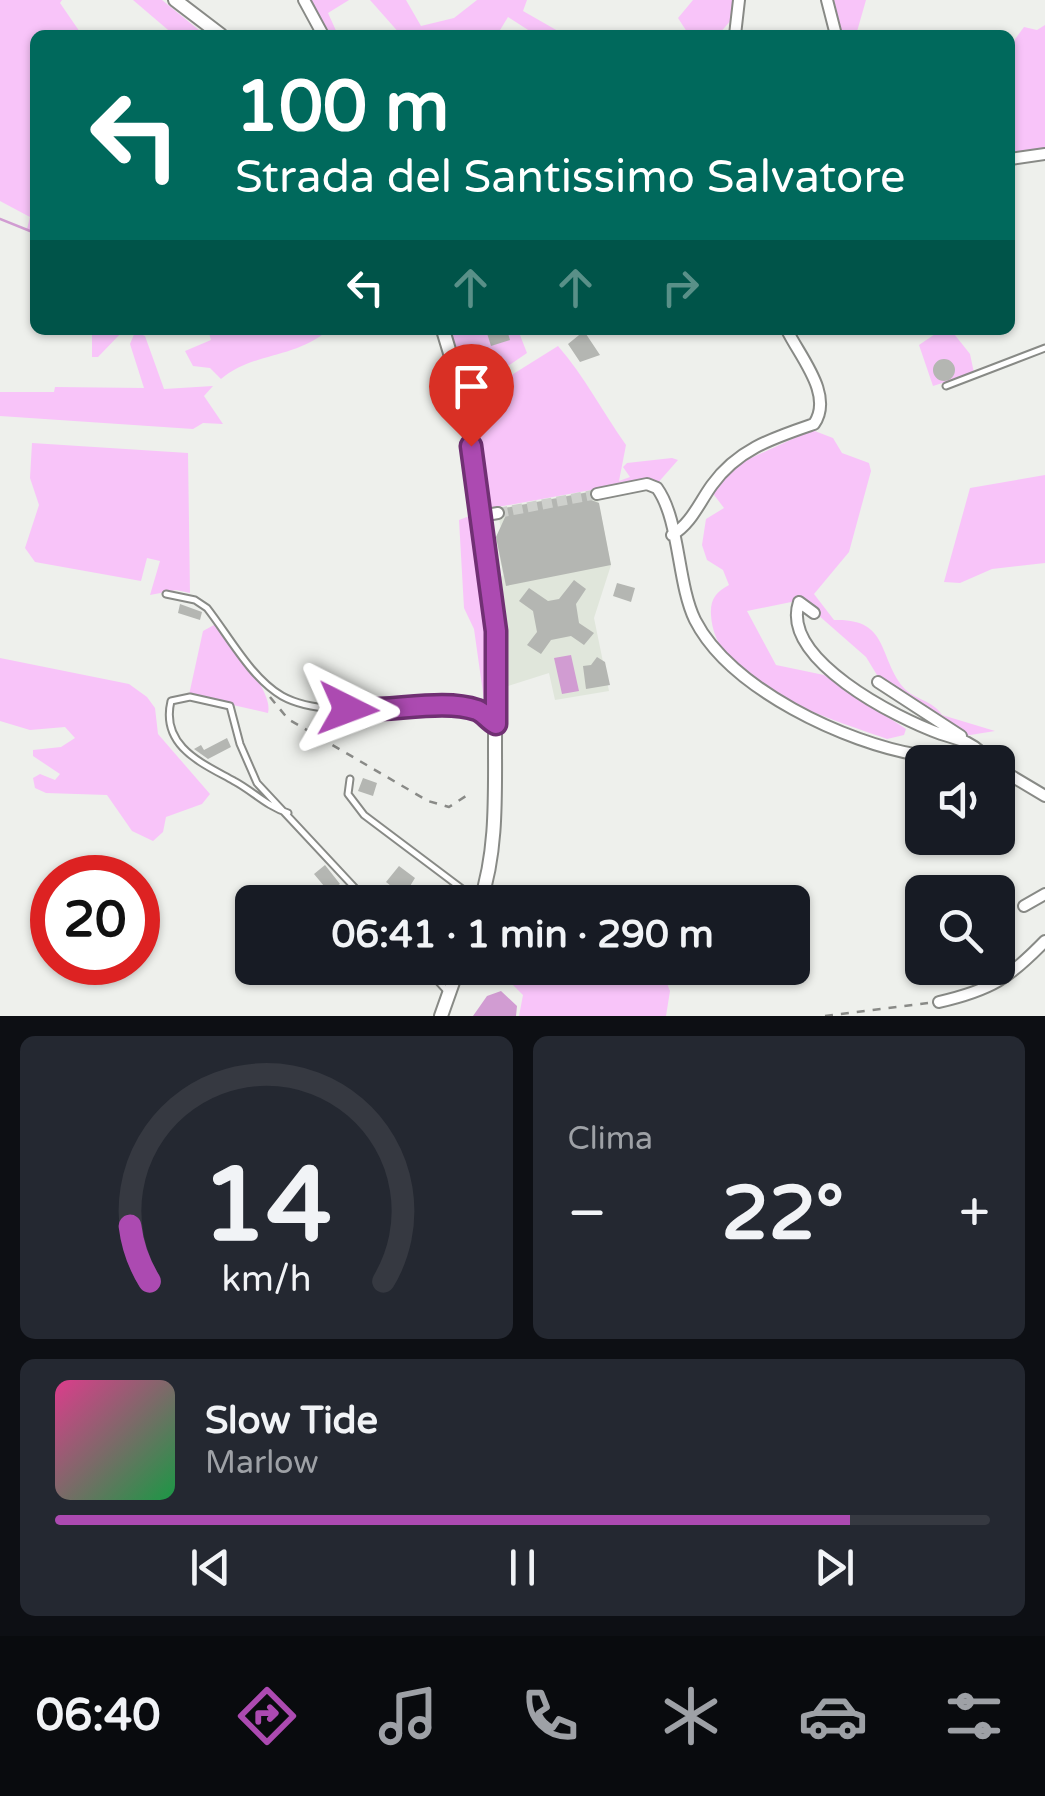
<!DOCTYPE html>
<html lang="it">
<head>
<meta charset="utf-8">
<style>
	:root { --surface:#171b24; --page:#242831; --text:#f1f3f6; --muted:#9ea1a6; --line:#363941; --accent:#ac4ab1 }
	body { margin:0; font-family:"Varela Round",sans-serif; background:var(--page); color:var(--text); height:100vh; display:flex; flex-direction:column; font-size:38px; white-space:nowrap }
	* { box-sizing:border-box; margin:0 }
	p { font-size:32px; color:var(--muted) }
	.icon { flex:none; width:55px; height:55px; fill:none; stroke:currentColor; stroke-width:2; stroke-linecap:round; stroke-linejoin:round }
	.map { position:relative; height:1016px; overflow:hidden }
	.side { display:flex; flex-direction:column; gap:20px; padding:20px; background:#0d0f14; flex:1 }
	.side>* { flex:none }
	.top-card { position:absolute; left:30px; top:30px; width:985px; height:305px; border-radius:15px; box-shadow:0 2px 8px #0004; background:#00695c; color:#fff; overflow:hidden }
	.tools { position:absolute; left:905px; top:745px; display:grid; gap:20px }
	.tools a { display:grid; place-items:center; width:110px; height:110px; border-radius:15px; background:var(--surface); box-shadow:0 2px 8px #0004; font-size:50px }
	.speed { position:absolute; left:30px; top:855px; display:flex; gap:20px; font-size:50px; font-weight:700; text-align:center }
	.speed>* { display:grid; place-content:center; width:130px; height:130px; border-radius:50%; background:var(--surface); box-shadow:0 2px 8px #0004; line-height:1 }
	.speed .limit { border:15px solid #d22; background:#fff; color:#111 }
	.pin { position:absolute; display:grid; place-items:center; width:85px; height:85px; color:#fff; margin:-102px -42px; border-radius:50% 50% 50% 0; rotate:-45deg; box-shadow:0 0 10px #0007 }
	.pin .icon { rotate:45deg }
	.me { position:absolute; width:110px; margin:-55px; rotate:93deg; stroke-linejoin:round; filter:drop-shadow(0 0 8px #0008) }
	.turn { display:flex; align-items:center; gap:35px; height:210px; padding:0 40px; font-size:45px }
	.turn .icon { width:130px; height:130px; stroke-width:2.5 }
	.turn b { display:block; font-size:70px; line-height:85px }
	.lanes { display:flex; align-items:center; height:95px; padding:0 40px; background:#0003; justify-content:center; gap:50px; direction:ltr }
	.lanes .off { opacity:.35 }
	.big { font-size:75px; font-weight:800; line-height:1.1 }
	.side .tile { flex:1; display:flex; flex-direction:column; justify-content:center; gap:15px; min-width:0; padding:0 35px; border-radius:15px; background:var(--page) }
	.side .dial { align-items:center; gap:0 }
	.dial svg { height:260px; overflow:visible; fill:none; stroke:var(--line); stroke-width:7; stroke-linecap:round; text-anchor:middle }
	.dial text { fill:var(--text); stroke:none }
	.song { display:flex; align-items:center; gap:30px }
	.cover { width:120px; height:120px; border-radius:15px; background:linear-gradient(135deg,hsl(330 70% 55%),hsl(140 70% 35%)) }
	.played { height:10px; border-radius:5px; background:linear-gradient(90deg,var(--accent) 85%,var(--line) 85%) }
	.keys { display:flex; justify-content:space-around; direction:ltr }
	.heat { display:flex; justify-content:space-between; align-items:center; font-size:55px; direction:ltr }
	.side .tiles { flex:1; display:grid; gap:20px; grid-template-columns:1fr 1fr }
	.tile:last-child { grid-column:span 2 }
	.trip { position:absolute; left:235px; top:885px; width:575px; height:100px; border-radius:15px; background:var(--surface); box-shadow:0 2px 8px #0004; font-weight:800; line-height:100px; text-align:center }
	.dock { display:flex; height:160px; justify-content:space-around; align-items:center; background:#090b0e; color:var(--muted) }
	.dock .icon { width:70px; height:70px }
	.dock .active { color:var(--accent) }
	.dock b { font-size:45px; color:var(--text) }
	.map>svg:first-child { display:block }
	.built { fill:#e0e6db }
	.green { fill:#f8c4f9 }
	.water { fill:#d19cd2 }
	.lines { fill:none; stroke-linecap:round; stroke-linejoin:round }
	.stream { stroke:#d19cd2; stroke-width:2.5 }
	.building { fill:#b4b6b2 }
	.minor-tunnel { stroke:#ced0cc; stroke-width:10; stroke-dasharray:10 5; stroke-linecap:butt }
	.service-casing { stroke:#888a86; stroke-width:9 }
	.minor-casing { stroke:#888a86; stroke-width:14 }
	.tertiary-casing { stroke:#888a86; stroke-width:16 }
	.path { stroke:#898a87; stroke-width:2.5; stroke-dasharray:8 8; stroke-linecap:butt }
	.service { stroke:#fff; stroke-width:5 }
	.minor { stroke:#fff; stroke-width:10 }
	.tertiary { stroke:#fff; stroke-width:12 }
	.route-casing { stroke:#703073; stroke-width:25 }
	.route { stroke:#ac4ab1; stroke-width:18 }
</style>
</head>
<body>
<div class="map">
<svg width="1045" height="1016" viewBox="0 0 1045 1016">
	<rect width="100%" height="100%" fill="#eef0ec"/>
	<path class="built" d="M596 490 611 565 594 618 609 691 555 700 549 673 505 687 497 581 503 575 496 537 501 529 497 509Z"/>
	<path class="green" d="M0 0H62L60 3 82 35H35V231L27 229 30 217 0 201Z
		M133 0H162L205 35H174Z
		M310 0H349L328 13 338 35H325Z
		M370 0H406L421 26 454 18 477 0H527L523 11 565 35H536L508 17 497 35H401Z
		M693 0H735L733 18 718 35H689L678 18Z
		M834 0H866L856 35H842Z
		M1045 25V150L1010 155V46L1024 27 1037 30Z
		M75 330H124L98 357H92V335H78Z
		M208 330H328C295 359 253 352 221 379L210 368 193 366 185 351 211 340Z
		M448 330H518L527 353 469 393Z
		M941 330H951L970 354 974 373 933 386 919 345Z
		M135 332 145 336 164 389 213 386 204 396 223 424 203 423 193 429 0 416V392H54L55 387 144 388 130 344Z
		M558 346C585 377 602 411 626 445L619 481 630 477 623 467 627 463 672 458 678 460 656 485H618L487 509 470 401Z
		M812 430 833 438 842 453 869 463 871 471 849 552 814 594 834 620C889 618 878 656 903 687 914 700 933 700 942 715L995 731 964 736 902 697 877 675 866 657 801 600 747 611 776 665 824 675 906 729 904 735 887 739C829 718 715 687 711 615 710 599 716 592 729 585L723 570 707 560 702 545 706 519 724 508 711 491 725 470Z
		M32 443 188 453 190 593 176 590 150 595 160 561 147 558 141 581 35 562 25 548 39 505 30 478Z
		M1045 475V563L992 569 960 583 944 582 970 488Z
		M472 515 490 656V715L485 707 474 629 464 608 459 520Z
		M214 625C228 643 274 690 268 713L189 695 203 631Z
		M0 658 129 684 147 697 155 708 158 734 210 794 202 804 166 817 163 832 153 841 132 831 107 795 46 793 35 788 33 778 40 774 55 780 60 774 33 756V750L61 747 75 738 65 727 30 730 0 721Z
		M503 968H661L670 991 666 1016H519L523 995 508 980Z"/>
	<path class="water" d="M571 655 579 691 562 694 554 658Z
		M501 991 517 1006 516 1016H473L487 996Z"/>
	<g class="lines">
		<path class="stream" d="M0 219 35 233"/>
	</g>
	<path class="building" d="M486 330H507L510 340 491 346Z
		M584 331 600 355 580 362 568 344Z
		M933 370a11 11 0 1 1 22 0a11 11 0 1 1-22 0Z
		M589 492 591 500 599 503 611 565 506 586 496 537 506 515 505 508Z
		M574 580 586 589 576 604 579 623 594 633 584 645 571 636 551 640 541 654 527 645 537 632 533 611 519 601 529 588 548 601 559 599Z
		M617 583 635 588 631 602 613 596Z
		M180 604 202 612 200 620 178 613Z
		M597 657 605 662 610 685 586 689 583 666 591 665Z
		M227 738 231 747 208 759 194 749 201 745 204 750Z
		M363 778 377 783 373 796 358 791Z
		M325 865 340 884 329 892 314 874Z
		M399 866 415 878 404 896 386 882Z"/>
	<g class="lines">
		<path class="minor-tunnel" d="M498 513 597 494"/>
		<g class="service-casing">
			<path id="service" d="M946 386 1045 348
				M166 594 195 600 207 608C229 636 251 678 282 696 339 728 460 689 491 722
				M350 779 348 794 364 815 477 900
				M288 813C266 806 253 791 234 781 204 764 160 747 171 701L190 697 230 706 240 744 257 783 368 902
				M426 968 447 991"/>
		</g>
		<g class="minor-casing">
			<path id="minor" d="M304 0 323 35
				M827 0 836 35
				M735 35 739 0
				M1010 159 1045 154
				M597 494 647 484 657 488C680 520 677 583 695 620 730 689 846 743 919 755 942 759 966 757 988 762
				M480 516 498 513
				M672 535C691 524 699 503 712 485 738 449 773 438 814 424 834 395 800 357 787 330
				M814 613 799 602C780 659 896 718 941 734 959 740 968 740 982 753L981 761
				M878 682 961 736
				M998 768 1045 796
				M1024 906 1045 894
				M939 1002C991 990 1008 979 1045 941"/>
		</g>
		<g class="tertiary-casing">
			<path id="tertiary" d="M175 0 221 35
				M443 330C485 463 496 605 495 744 495 796 497 853 480 902
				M441 1016 458 968"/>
		</g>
		<path class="path" d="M270 697 288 719 428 801 449 807 469 794
			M825 1016 928 1003"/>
		<use href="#service" class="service"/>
		<use href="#minor" class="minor"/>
		<use href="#tertiary" class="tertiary"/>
	</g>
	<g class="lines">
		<g class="route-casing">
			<path id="route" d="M348 709C388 713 442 698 477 710 485 713 488 720 496 724V631L471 446"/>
		</g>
		<use href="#route" class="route"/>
	</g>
</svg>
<div class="tools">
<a><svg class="icon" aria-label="sound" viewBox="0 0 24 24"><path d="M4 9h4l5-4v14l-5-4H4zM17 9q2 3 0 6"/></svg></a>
<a><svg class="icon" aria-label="search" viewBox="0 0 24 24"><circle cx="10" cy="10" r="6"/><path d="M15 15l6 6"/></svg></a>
</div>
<div class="speed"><div class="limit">20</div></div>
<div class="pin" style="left:471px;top:446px;background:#d93025"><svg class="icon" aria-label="arrive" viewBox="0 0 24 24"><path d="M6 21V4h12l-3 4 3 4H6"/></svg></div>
<svg class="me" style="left:348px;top:709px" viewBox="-20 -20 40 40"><path d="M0-17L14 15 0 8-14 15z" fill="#ac4ab1" stroke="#fff" stroke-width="4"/></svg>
<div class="trip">06:41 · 1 min · 290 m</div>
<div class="top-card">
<div class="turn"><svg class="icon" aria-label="left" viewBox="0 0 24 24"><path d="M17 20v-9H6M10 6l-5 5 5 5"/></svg><div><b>100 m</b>Strada del Santissimo Salvatore</div></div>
<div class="lanes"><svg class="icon" aria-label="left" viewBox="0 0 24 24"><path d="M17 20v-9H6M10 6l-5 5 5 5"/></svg><svg class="icon off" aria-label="ahead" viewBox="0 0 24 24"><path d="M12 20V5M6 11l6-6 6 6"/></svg><svg class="icon off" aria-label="ahead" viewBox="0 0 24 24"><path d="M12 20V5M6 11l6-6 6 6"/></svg><svg class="icon off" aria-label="right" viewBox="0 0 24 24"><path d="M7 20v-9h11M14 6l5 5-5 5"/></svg></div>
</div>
</div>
<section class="side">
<div class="tiles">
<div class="tile dial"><svg viewBox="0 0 100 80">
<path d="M14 69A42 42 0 1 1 86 69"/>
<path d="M14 69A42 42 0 0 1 8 52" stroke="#ac4ab1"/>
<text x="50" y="56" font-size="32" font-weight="700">14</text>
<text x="50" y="72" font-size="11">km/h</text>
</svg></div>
<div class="tile"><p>Clima</p>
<div class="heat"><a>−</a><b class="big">22°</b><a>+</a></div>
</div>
<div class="tile">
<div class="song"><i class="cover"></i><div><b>Slow Tide</b><p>Marlow</p></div></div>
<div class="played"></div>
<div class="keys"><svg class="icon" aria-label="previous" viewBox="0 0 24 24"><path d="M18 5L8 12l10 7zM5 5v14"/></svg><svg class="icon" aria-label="pause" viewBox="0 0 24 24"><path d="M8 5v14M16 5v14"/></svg><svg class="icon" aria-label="next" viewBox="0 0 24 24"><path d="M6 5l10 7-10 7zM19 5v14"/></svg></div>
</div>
</div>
</section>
<nav class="dock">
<b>06:40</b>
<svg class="icon active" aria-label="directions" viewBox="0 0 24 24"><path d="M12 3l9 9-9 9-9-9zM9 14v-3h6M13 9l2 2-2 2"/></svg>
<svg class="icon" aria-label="music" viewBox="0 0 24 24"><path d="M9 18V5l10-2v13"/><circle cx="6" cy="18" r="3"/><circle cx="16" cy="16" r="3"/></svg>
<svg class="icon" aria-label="phone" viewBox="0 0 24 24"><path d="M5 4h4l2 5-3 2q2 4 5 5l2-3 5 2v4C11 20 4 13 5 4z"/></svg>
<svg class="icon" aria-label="climate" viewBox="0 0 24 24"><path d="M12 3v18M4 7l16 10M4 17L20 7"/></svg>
<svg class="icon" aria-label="car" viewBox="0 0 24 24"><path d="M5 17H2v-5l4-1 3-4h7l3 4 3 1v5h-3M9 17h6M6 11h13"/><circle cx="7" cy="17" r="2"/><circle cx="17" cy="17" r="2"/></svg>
<svg class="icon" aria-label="filters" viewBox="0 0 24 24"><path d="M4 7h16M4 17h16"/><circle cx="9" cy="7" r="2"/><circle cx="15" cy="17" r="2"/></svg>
</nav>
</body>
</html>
